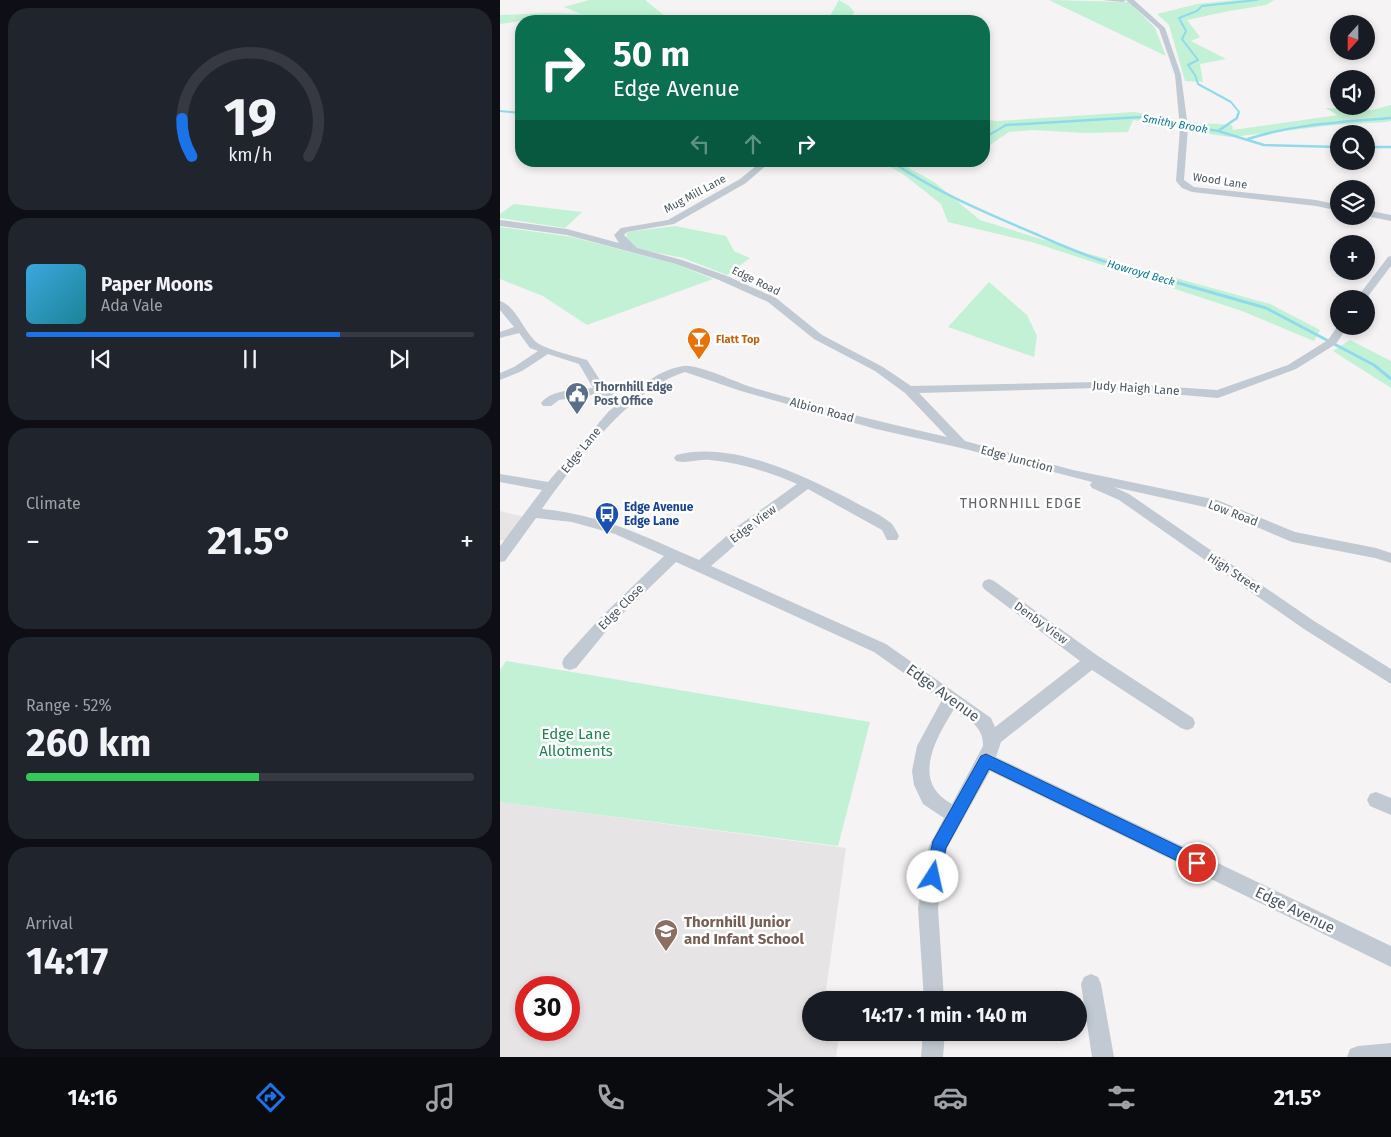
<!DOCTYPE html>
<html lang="en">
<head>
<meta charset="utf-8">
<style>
	:root { --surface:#171b24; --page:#20242c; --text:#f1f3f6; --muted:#9ea1a6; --line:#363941; --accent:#1a73e8 }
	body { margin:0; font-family:"Fira Sans",sans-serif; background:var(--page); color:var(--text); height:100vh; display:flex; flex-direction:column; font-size:19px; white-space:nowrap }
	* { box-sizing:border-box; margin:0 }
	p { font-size:16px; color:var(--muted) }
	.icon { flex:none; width:28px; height:28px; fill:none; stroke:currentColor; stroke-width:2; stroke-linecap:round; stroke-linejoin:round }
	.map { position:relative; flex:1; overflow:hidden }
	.panel { display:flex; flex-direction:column; gap:8px; padding:8px; background:#0d0f14; width:500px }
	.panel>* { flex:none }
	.top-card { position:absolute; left:15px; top:15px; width:475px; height:152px; border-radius:20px; box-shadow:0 2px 8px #0003; background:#0b6e4f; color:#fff; overflow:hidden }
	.needle { width:32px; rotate:201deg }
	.tools { position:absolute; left:830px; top:15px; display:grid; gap:10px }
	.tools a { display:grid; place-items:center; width:45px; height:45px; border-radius:50%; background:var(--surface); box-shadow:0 2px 8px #0003; font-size:25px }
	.speed { position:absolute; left:15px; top:976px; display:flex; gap:10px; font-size:25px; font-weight:700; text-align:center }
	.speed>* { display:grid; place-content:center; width:65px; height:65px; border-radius:50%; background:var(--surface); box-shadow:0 2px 8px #0003; line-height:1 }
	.speed .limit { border:8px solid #d22; background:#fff; color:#111 }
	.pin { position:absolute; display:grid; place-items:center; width:42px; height:42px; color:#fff; margin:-21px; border:2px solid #fff; border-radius:50%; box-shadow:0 1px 5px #0007 }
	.me { position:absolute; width:55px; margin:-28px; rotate:10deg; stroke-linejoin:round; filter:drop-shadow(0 0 4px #0008) }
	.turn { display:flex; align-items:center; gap:18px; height:105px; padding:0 15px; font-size:22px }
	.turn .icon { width:65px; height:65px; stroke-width:2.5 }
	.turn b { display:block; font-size:35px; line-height:42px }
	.lanes { display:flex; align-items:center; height:48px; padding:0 15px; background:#0003; justify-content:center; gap:25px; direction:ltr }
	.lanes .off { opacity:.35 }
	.big { font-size:38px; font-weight:700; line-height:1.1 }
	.panel .tile { flex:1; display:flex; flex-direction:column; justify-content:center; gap:8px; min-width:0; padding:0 18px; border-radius:20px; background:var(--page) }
	.panel .dial { align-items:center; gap:0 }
	.dial svg { height:130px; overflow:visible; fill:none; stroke:var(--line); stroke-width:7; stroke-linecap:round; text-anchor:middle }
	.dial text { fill:var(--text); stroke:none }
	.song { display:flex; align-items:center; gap:15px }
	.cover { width:60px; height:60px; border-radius:8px; background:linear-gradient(135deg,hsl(200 70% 55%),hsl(190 70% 35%)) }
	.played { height:5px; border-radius:2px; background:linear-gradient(90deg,var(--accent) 70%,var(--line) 70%) }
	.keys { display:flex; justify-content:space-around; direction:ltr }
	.heat { display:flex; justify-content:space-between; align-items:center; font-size:28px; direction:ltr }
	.charge { height:8px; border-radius:4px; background:linear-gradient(90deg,#34c759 52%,var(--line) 0) }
	.trip { position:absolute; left:302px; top:991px; width:285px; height:50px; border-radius:25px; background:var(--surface); box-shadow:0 2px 8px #0003; font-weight:700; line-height:50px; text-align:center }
	.tab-bar { display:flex; height:80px; justify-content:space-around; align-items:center; background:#090b0e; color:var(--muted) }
	.tab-bar .icon { width:35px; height:35px }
	.tab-bar .on { color:var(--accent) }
	.tab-bar b { font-size:22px; color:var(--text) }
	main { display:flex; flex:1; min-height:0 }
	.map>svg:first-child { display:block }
	.education { fill:#e6e4e5; fill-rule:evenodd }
	.green { fill:#c3f1d5 }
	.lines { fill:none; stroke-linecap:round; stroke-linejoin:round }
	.stream-far2 { stroke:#90daee; stroke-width:2 }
	.stream-far1 { stroke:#90daee; stroke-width:2.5 }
	.stream { stroke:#90daee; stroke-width:3 }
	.minor { fill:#c1cad2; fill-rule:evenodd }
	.route { fill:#1a73e8; stroke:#114b97 }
	.labels { text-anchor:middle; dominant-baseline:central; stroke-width:5; stroke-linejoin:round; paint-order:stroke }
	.far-water-label { font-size:11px; font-style:italic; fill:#0c7c9b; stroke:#fff }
	.far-street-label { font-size:11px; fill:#4a5661; stroke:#fff }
	.far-food-label { font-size:11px; font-weight:bold; fill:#c56008; stroke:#fff; text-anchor:start }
	.service-label { font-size:12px; font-weight:bold; fill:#4e5e75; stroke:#fff; text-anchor:start }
	.street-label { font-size:12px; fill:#4a5661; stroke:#fff }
	.transit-label { font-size:12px; font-weight:bold; fill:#164399; stroke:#fff; text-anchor:start }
	.neighbourhood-label { font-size:14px; letter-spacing:1px; fill:#5f6368; stroke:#fff }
	.near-street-label { font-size:15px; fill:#4a5661; stroke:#fff }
	.near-park-label { font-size:15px; fill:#17864f; stroke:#fff }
	.near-education-label { font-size:15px; font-weight:bold; fill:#785e54; stroke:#fff; text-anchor:start }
</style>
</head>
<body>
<main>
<section class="panel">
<div class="tile dial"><svg viewBox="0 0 100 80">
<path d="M14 69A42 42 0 1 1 86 69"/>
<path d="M14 69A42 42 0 0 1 8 46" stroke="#1a73e8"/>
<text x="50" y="56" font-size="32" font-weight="700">19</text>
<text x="50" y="72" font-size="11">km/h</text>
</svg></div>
<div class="tile">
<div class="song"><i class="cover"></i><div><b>Paper Moons</b><p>Ada Vale</p></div></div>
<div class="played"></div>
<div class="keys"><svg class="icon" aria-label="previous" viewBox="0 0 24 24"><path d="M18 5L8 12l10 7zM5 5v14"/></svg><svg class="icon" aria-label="pause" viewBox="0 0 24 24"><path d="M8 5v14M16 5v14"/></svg><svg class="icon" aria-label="next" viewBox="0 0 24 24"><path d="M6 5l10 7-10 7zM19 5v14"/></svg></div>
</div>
<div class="tile"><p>Climate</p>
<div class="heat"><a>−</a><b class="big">21.5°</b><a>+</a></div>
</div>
<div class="tile"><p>Range · 52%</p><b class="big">260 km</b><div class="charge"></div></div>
<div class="tile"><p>Arrival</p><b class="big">14:17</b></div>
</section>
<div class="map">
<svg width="891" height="1057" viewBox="0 0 891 1057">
	<rect width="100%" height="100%" fill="#f5f3f3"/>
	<path class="education" d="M0 511 29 518 11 541 0 540Z
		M0 802 346 848 326 990 343 991 342 1000H311V1032L339 1033 336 1057H0ZM26 988H69V1030H26Z"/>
	<path class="green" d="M89 0H145L171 21H21L0 24V15L48 13 81 14 64 7Z
		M339 0 349 6 354 12 350 21H327Z
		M549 0 629 2 655 28 666 56Z
		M736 0H774L766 5 729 11 687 20 700 37 691 41 726 59 700 64 703 82 685 81 669 25 657 14 697 4Z
		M891 105V121L887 122 835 125 731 137 689 131 687 122 732 125 733 130 838 115 825 108 872 110Z
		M634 112 679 120V127L633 120 628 132 585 133 532 130 509 132 484 149V120L499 121Z
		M379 161H430L405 166 434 182 480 220 589 254 770 304 820 330 814 341 742 311 532 242 448 222 441 204 403 174Z
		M14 204 82 212 65 228 0 218V214Z
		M175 226 226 236 234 251 250 258 227 275 183 258 138 249 126 239 127 232Z
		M0 227 72 237 176 264 213 279 87 325 43 296 0 279Z
		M489 282 527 315 537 336 534 357 448 327Z
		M850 340 891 361V388L833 351Z
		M6 661 370 722 338 846 0 802V670Z"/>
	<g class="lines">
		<path class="stream-far2" d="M0 111 21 113
			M738 115 739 112 731 102 698 84 695 75 688 65 698 60 682 39 686 31 679 18 697 11 702 6 757 0"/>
		<path class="stream-far1" d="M718 131 737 118 738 114
			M484 138 506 125 641 117 718 131 764 145 839 147
			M748 139C794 124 843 122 891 118
			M866 147H891
			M391 161C434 191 482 211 531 232 559 244 586 257 616 265"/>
		<path class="stream" d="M612 264 766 308 874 365 891 379"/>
		<path class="minor" d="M602 0H626L623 2Z
			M626 0H634L665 28 681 75 688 128 684 180 694 187 816 200 839 205V211L816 206 692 192 682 188 676 181 680 128 675 75 659 29Z
			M262 161H271L246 183 174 224 127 232 124 235 137 248 182 260 227 276 276 298 322 335 383 367 411 386 598 382 717 390 788 365 828 340 839 324V326H848L836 344 796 369 718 398 598 388 419 393 465 441 573 470 717 500 795 532 876 548 891 553V563L875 558 792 542 714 509 614 487 629 494 814 621 891 669V684L804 629 619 500 592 488 590 485 592 482 461 448 376 429 241 391 185 372C131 388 74 464 42 509 103 515 144 536 199 560L238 526 297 484C269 472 241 463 210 460 199 459 186 464 176 461L174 458 176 455C231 440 303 475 351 500 363 507 380 514 391 523 394 526 397 532 399 536L397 540H387L382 530 308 489 248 534 211 566 386 644 491 718 495 727 580 661 484 589 482 585 484 581 489 579 494 581 598 656 693 718 695 723 693 728 687 730 681 728 592 670 501 742 496 757 891 946V967L490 771 447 848 438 908 444 1000H424L418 908 429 846 444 818 423 804 414 785 412 771 417 746 442 700 374 652 176 562 112 624 76 668 70 670 64 668 62 663 64 658 102 616 164 556 115 534 72 522 36 518 5 561 0 562V546L42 490 0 482V474L48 482 109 411 117 405 106 401 98 394 59 400 51 406H43L41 403C52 389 76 390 93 388L79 364 48 354 22 371 0 380V373L14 367 38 351 30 348 19 333 0 338V332L14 327 0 310V301C17 306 25 335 39 344 49 350 74 356 87 360 98 376 104 391 124 400 142 385 159 370 183 366 198 364 235 382 251 387 316 406 381 422 447 437L405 393 375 371 314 339 268 302 219 280 176 264 67 235 0 226V220L67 229 119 243 114 235 121 228 168 220 240 179ZM454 709C468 719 484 727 483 746L452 804C410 782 436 738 454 709Z
			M866 210 891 215V221L866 216Z
			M891 256V266L866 299H856L888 257Z
			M876 792 891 798V815L870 806 867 800 870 794Z
			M591 974 598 977 601 984 614 1057H592L581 984 584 977Z
			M423 1032H445L443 1057H421Z
			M891 1043V1057H847L850 1049 858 1046Z"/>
	</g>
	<path class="route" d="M486 754 703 858 705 863 703 868 697 871 692 868 489 769 446 848 438 882 433 885 427 882 425 877 433 841 481 756Z"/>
	<defs>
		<g id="bar-pin" transform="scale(1.25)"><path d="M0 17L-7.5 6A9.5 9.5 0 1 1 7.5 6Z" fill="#e8710a" stroke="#fff"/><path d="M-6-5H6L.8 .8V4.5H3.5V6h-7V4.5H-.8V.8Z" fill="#fff"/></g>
		<g id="civic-pin" transform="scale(1.25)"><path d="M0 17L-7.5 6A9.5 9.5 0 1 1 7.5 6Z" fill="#5c6f8a" stroke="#fff"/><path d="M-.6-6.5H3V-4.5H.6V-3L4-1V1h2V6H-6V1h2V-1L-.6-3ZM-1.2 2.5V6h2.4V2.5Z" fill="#fff"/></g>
		<g id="bus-pin" transform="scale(1.25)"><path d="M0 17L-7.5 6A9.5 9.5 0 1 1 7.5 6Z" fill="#1a4fb4" stroke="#fff"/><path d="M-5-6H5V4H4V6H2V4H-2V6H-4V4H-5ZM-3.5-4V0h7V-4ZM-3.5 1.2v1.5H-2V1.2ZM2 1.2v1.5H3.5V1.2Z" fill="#fff"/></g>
		<g id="school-pin" transform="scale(1.25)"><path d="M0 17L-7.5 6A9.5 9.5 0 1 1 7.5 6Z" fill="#8d6e63" stroke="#fff"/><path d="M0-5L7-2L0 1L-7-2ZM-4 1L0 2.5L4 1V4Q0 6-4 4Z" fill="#fff"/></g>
	</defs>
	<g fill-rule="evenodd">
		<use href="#bar-pin" x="199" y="339"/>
		<use href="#civic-pin" x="77" y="394"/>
		<use href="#bus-pin" x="107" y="514"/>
		<use href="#school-pin" x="166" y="931"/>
	</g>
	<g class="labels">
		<g class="far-water-label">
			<text transform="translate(675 124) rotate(10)">Smithy Brook</text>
			<text transform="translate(641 273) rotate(16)">Howroyd Beck</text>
		</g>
		<g class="far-street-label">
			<text transform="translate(720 181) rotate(9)">Wood Lane</text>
			<text transform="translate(195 194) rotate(-28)">Mug Mill Lane</text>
			<text transform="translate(256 281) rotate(26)">Edge Road</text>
		</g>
		<g class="far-food-label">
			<text x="216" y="339">Flatt Top</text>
		</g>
		<g class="service-label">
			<text x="94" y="387">Thornhill Edge<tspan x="94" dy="14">Post Office</tspan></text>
		</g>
		<g class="street-label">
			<text transform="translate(636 388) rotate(4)">Judy Haigh Lane</text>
			<text transform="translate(322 410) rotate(15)">Albion Road</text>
			<text transform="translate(81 450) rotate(-51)">Edge Lane</text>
			<text transform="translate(517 459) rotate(15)">Edge Junction</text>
			<text transform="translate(733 513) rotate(21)">Low Road</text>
			<text transform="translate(253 524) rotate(-37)">Edge View</text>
			<text transform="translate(734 573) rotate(33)">High Street</text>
			<text transform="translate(121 607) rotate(-45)">Edge Close</text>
			<text transform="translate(541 623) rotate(36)">Denby View</text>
		</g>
		<g class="transit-label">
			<text x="124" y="507">Edge Avenue<tspan x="124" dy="14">Edge Lane</tspan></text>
		</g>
		<g class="neighbourhood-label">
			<text x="521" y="503">THORNHILL EDGE</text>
		</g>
		<g class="near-street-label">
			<text transform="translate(443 693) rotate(36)">Edge Avenue</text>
			<text transform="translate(795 910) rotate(26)">Edge Avenue</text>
		</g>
		<g class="near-park-label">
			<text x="76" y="734">Edge Lane<tspan x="76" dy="17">Allotments</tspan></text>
		</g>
		<g class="near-education-label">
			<text x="184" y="922">Thornhill Junior<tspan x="184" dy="17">and Infant School</tspan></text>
		</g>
	</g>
</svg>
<div class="tools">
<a><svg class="needle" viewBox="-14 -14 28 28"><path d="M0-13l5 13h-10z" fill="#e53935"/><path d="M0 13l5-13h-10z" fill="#9ea1a6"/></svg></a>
<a><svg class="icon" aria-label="sound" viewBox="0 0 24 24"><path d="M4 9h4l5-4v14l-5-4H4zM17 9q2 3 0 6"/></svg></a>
<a><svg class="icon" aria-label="search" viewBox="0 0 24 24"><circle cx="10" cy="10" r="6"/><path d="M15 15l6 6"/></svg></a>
<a><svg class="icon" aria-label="layers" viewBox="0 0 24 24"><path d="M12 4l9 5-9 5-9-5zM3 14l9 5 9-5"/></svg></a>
<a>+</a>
<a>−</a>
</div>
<div class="speed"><div class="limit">30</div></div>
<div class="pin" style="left:697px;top:863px;background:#d93025"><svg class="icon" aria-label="arrive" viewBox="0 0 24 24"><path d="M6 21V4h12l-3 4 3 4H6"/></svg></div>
<svg class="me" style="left:433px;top:877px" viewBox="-20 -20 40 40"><circle r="19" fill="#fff"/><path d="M0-13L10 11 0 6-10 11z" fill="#1a73e8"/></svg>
<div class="trip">14:17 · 1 min · 140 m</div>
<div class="top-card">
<div class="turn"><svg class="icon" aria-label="right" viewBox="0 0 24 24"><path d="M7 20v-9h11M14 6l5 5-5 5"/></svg><div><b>50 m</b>Edge Avenue</div></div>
<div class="lanes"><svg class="icon off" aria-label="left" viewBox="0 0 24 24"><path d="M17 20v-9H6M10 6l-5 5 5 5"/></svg><svg class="icon off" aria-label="ahead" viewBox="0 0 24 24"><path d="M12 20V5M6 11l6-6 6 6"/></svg><svg class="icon" aria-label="right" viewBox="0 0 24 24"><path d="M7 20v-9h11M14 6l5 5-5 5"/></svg></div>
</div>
</div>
</main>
<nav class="tab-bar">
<b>14:16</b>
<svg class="icon on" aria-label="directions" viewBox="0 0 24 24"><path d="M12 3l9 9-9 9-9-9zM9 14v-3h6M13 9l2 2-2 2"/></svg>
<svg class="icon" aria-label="music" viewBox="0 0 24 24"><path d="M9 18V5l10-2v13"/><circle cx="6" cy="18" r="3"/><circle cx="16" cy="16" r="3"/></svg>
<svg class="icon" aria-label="phone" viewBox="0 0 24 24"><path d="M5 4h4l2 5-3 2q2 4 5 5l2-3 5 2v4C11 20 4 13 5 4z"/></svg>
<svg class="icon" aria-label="climate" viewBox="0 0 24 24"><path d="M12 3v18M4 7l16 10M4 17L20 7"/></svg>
<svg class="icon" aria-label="car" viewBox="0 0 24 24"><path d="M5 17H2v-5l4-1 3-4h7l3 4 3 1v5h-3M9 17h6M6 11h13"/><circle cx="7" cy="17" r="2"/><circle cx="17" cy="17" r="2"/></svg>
<svg class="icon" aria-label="filters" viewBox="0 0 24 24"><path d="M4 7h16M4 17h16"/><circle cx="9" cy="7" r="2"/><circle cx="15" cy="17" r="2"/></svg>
<b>21.5°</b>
</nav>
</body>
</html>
